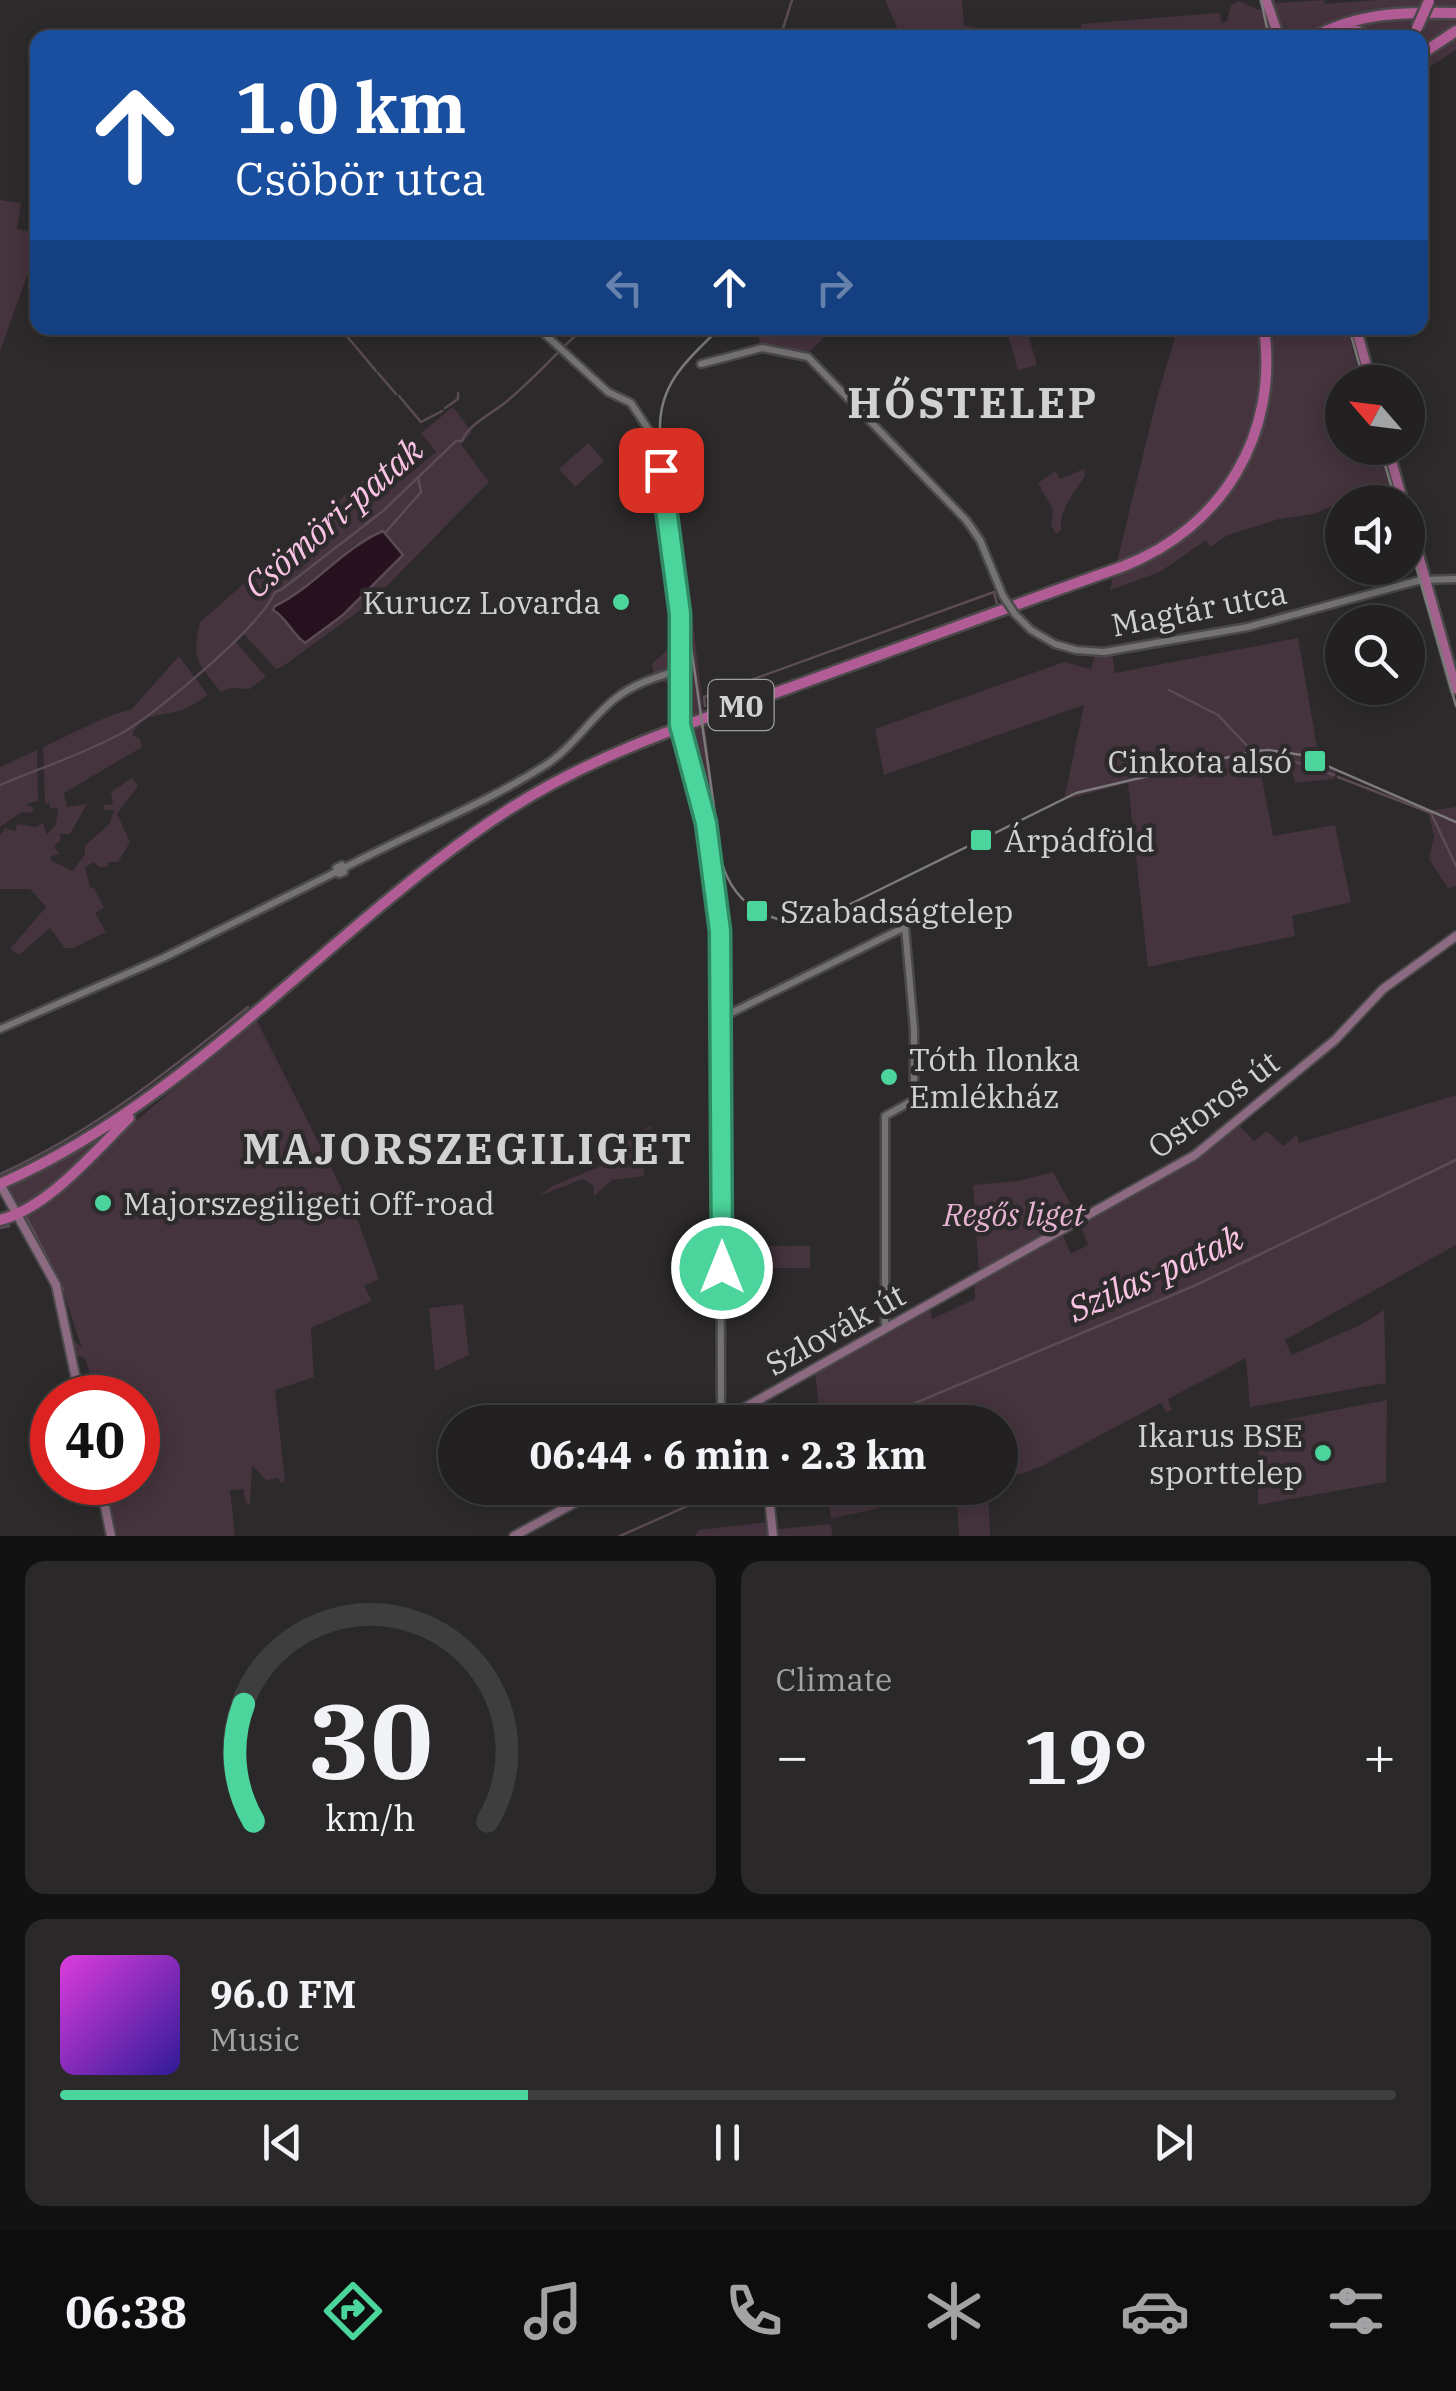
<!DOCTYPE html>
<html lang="en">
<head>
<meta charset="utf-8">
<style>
	:root { --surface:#222020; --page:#2a2829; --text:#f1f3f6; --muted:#a2a3a5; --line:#3f3e3e; --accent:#4bd49b }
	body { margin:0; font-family:"IBM Plex Serif",serif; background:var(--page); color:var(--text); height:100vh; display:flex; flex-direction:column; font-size:38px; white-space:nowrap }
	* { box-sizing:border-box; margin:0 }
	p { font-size:32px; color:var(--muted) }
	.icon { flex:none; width:55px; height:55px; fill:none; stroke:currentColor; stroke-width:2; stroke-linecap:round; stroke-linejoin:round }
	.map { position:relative; height:1536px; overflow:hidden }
	.sheet { display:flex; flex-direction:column; gap:25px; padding:25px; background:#131212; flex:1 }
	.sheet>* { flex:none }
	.top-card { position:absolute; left:30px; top:30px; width:1398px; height:305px; border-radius:20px; box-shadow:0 5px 25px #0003,0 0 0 2px var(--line); background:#1a4fa0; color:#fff; overflow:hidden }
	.needle { width:65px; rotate:298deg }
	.buttons { position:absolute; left:1325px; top:365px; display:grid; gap:20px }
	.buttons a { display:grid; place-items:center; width:100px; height:100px; border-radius:50%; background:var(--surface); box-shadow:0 5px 25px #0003,0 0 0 2px var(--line); font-size:50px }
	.speed { position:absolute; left:30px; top:1375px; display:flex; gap:20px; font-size:50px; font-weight:700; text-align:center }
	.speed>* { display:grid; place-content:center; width:130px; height:130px; border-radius:50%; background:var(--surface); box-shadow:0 5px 25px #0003,0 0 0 2px var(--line); line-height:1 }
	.speed .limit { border:15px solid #d22; background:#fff; color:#111 }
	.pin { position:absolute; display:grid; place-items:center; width:85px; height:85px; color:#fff; margin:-42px; border-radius:20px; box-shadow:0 5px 15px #0006 }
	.me { position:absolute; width:110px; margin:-55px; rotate:0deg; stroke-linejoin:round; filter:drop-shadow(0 0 8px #0008) }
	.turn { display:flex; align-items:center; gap:35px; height:210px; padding:0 40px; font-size:45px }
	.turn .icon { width:130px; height:130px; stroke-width:2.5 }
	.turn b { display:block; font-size:70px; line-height:85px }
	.lanes { display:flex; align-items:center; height:95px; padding:0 40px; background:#0003; justify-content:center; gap:50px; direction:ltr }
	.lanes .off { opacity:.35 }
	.big { font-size:75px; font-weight:700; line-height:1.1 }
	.sheet .tile { flex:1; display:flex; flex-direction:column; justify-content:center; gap:15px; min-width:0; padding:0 35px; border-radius:20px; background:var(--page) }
	.sheet .dial { align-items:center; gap:0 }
	.dial svg { height:260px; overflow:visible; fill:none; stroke:var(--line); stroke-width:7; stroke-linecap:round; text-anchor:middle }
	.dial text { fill:var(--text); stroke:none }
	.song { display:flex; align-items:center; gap:30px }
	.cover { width:120px; height:120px; border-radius:15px; background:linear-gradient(135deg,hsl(300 70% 55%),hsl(250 70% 35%)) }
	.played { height:10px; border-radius:5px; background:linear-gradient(90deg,var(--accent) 35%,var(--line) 35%) }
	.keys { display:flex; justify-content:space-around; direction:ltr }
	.heat { display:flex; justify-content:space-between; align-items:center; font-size:55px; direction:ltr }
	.sheet .tiles { flex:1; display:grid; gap:25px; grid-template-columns:1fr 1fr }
	.tile:last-child { grid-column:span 2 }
	.trip { position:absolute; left:438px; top:1405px; width:580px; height:100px; border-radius:50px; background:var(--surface); box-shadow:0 5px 25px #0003,0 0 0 2px var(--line); font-weight:700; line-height:100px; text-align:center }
	.tab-bar { display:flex; height:160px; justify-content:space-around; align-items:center; background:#0e0d0d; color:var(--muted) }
	.tab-bar .icon { width:70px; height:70px }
	.tab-bar .on { color:var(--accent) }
	.tab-bar b { font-size:45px; color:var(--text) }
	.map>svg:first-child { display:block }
	.green { fill:#45333e; fill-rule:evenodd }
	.water { fill:#27111f; stroke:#5a4b55; stroke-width:2.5 }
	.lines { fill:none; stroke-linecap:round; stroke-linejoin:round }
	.stream { stroke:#5a4b55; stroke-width:2.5 }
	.tertiary-casing { stroke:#4a4849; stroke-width:11 }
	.secondary-casing { stroke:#4a4849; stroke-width:12 }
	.primary-casing { stroke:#4a4849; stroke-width:14 }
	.trunk-casing { stroke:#4a4849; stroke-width:15 }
	.tertiary { stroke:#757274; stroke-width:6 }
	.secondary { stroke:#8c6a81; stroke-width:8 }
	.primary { stroke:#a3628d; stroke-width:9 }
	.trunk { stroke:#b25c96; stroke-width:10 }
	.tram { stroke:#7c7a7b; stroke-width:2.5 }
	.tertiary-bridge-casing { stroke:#4a4849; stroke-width:11; stroke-linecap:butt }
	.trunk-bridge-casing { stroke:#4a4849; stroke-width:15; stroke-linecap:butt }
	.tertiary-bridge { stroke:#757274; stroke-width:6 }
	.trunk-bridge { stroke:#b25c96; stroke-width:10 }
	.route-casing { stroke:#318a65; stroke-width:25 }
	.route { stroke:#4bd49b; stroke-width:18 }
	.poi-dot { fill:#4bd49b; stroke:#2d2a2b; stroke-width:4 }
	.labels { text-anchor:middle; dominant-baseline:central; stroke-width:9; stroke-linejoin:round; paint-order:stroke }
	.shield { fill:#2d2a2b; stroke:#a09fa0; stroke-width:2.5 }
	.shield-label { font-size:30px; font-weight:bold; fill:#d2d1d2 }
	.poi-label { font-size:32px; fill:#d2d1d2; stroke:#2d2a2b; text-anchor:start }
	.street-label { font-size:32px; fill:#d2d1d2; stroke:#2d2a2b }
	.park-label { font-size:32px; font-style:italic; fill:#e7b3d2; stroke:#2d2a2b }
	.water-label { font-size:35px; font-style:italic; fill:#f9c3e3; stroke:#2d2a2b }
	.district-label { font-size:42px; font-weight:bold; letter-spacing:2.5px; fill:#d2d1d2; stroke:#2d2a2b }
</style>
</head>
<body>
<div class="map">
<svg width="1456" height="1536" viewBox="0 0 1456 1536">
	<rect width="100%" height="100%" fill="#2d2a2b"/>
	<path class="green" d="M885 0H962L964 26 975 27 970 37H891L897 27Z
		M1274 0 1276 3 1324 0 1325 4 1378 0H1456V50L1420 73V38H1081V24L1219 13 1222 23 1227 21 1231 5 1239 1 1258 10 1274 4Z
		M0 200 21 203 17 229 38 234 37 248 0 351Z
		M758 328H828L825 336 811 351 760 346Z
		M1006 328H1026L1037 365 1018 370Z
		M1178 328H1347L1362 382H1342V448H1379L1395 501 1342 502 1314 514 1279 519 1228 535 1210 547 1206 540 1160 572 1110 590 1158 394Z
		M453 407 472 432 461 444 489 482 370 603 282 667 276 669 244 634 236 642 266 677 249 689 232 688 221 692C198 662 191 661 200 622L385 460 402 480 436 452 421 433ZM358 542 296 637 275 606 299 593Z
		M588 443 604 461 575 487 559 469Z
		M1084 469 1085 476C1074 493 1059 509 1061 530L1056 534 1051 525 1053 510 1038 483 1055 471 1060 479Z
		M692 615 720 848 704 851C701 825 693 803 686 778 681 759 681 739 669 723 675 713 672 692 666 682L655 681 652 664 675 642V626Z
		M1298 638 1320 764 1336 771 1334 779 1295 783 1292 770 1280 773 1275 752 1257 753 1273 836 1335 825 1351 902 1292 916 1295 936 1148 967 1128 783 1064 800 1084 705 884 775 875 729 1064 662 1091 669 1095 654 1112 652 1115 673Z
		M179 656 208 695C201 699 194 705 187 708 166 718 144 709 132 735L139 738 142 747 64 793 67 807 87 804 70 834H59L61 840 54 846 59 854 52 856 50 860 73 871 85 854V846L110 823 114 810H105L103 805 113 804 111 792 132 778 138 786 117 814 130 842 118 862H108V867H100L93 862 85 868 90 887 94 888 104 908 95 913 106 932 73 948H65L50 928 19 955 10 949 46 907 30 889H0V836L5 828 15 831 17 824 35 827 43 823 47 835 56 824 58 808H50V803L45 804 43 747C67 737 108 713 131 710Z
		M37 750 38 801 26 804 34 808 32 813 22 812 0 827V767Z
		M1456 807V886L1448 888 1429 859 1434 836 1428 811Z
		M256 1019 358 1221 379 1279 364 1286 372 1301 311 1328 314 1377 275 1390 285 1481 281 1483 278 1478 266 1480 252 1465 250 1504 246 1503 243 1489 230 1490 235 1536H114L102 1483 138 1482V1398L88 1397 82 1378 90 1373 85 1358 74 1355 71 1343 75 1341 82 1349 64 1294 25 1215Z
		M1456 1095V1245L1285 1340 1292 1355 1362 1324 1384 1310 1386 1383 1250 1407 1246 1358 1168 1399 1172 1410 1166 1412 1161 1403 1040 1467 1021 1474H1000V1422H820L815 1370 930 1306 932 1319 975 1299 974 1280 1061 1231 1071 1254 1088 1245 1079 1222 1174 1169 1238 1124 1254 1141 1267 1131 1283 1146 1297 1135 1299 1143Z
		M127 1117 79 1163 19 1213 5 1187 56 1161Z
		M650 1126 655 1143 645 1148 644 1176 612 1180 594 1196 593 1185 583 1179 539 1196 552 1186 606 1164 626 1138Z
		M1053 1172 1078 1217 979 1273 973 1185 1018 1181Z
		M766 1246H810V1268H766Z
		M463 1304 469 1355 435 1371 429 1308Z
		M1387 1400 1386 1482 1258 1505 1259 1425Z
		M827 1488H909L910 1493 873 1510 831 1518Z
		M924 1488H988L990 1536H959L956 1489 924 1498Z
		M769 1522 770 1530 831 1524 832 1536H695L699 1530Z"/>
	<path class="water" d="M383 531 403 555 343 615 305 643C292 634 287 618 273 610L275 606C315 587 341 549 383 531Z"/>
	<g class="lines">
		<path class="stream" d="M780 38 792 0
			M340 328 376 371
			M378 373 396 394
			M399 396 421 422
			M445 408 458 399V393
			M423 421 442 411
			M385 533 421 492 418 477
			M1169 690 1218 715 1254 753 1284 758 1334 775
			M705 706 704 697 994 592 997 604
			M1338 777 1431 813 1456 866
			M0 785C40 768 84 754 122 733 157 713 260 627 275 592L281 590 383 511 456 441H462C467 426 489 415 502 405 532 382 556 352 584 328
			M0 1174C93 1132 169 1071 248 1007
			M8 1190 18 1207
			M29 1202 40 1194
			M27 1218 63 1289
			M0 1228 9 1226
			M870 1422 1194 1286 1456 1160
			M620 1536 728 1488"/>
		<g class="tertiary-casing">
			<path id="tertiary" d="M538 328 608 392 631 403 656 441 680 620 678 714
				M701 364 762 348 808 357 966 520 980 540 1003 596
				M1015 614 1031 630 1055 644 1076 650 1104 652 1248 627 1421 580 1456 579
				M681 733 706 823 720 931 721 1421
				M342 865 344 872 339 874 336 868Z
				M344 868C410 833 481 806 544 766 573 748 590 718 616 698 635 683 657 677 680 670
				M721 1018 905 927 914 1029V1100L885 1116V1329
				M0 1029 163 958 336 872"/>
		</g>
		<g class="secondary-casing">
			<path id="secondary" d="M0 1184 56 1285 80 1398
				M758 1400 761 1422
				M719 1422 1195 1155 1335 1040 1383 989 1456 936
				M100 1482 111 1536
				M768 1488 773 1536
				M514 1536 602 1488"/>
		</g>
		<g class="primary-casing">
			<path id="primary" d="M1266 0 1279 37
				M1356 328 1371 382
				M1388 448 1403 502
				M1408 517 1456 689"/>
		</g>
		<g class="trunk-casing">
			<path id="trunk" d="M1328 37 1357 31 1372 38
				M1312 38C1358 12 1405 12 1456 13
				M1420 55 1456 31
				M0 1184C196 1098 333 923 511 808 597 753 694 722 789 688 900 647 1012 606 1124 566 1223 527 1279 434 1264 328
				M0 1220C49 1207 92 1154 129 1118"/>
		</g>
		<use href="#tertiary" class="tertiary"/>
		<use href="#secondary" class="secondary"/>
		<use href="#primary" class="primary"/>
		<use href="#trunk" class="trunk"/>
		<path class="tram" d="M1261 0 1269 38
			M720 328C689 358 659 383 660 429L722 863C735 908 779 932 824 917L1076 793 1255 751 1269 750 1302 755 1456 822
			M1349 328 1364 382
			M1380 448 1396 502
			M1408 538 1456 706"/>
		<g class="tertiary-bridge-casing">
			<path id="tertiary-bridge" d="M1003 596 1015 614
				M678 714 681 733"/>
		</g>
		<g class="trunk-bridge-casing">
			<path id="trunk-bridge" d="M1417 28 1429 1"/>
		</g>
		<use href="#tertiary-bridge" class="tertiary-bridge"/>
		<use href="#trunk-bridge" class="trunk-bridge"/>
	</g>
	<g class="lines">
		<g class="route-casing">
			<path id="route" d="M661 470 680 614V725L706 823 720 931 722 1268"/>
		</g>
		<use href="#route" class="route"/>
	</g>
	<g class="poi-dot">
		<circle cx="621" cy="602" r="10"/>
		<rect x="1303" y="749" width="24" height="24" rx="5"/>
		<rect x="969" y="828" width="24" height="24" rx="5"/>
		<rect x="745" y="899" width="24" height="24" rx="5"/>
		<circle cx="889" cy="1077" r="10"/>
		<circle cx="103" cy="1203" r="10"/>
		<circle cx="1323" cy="1453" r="10"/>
	</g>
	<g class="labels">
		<rect class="shield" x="708.5" y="680" width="65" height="50" rx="8"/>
		<g class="shield-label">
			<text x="741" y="705">M0</text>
		</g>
		<g class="poi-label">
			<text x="601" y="602" text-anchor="end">Kurucz Lovarda</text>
			<text x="1292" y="761" text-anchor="end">Cinkota alsó</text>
			<text x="1004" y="840">Árpádföld</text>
			<text x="780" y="911">Szabadságtelep</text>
			<text x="909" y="1059">Tóth Ilonka<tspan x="909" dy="37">Emlékház</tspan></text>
			<text x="123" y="1203">Majorszegiligeti Off-road</text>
			<text x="1303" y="1435" text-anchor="end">Ikarus BSE<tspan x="1303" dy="37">sporttelep</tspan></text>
		</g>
		<g class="street-label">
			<text transform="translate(1199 608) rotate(-11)">Magtár utca</text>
			<text transform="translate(1213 1104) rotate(-37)">Ostoros út</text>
			<text transform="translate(835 1329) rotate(-29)">Szlovák út</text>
		</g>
		<g class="park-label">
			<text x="1014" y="1214">Regős liget</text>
		</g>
		<g class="water-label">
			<text transform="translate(333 517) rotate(-41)">Csömöri-patak</text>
			<text transform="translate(1155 1273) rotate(-24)">Szilas-patak</text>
		</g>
		<g class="district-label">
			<text x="973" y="402">HŐSTELEP</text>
			<text x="468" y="1148">MAJORSZEGILIGET</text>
		</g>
	</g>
</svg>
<div class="buttons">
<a><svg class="needle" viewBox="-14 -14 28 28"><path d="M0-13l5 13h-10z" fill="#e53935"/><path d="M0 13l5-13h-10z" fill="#a2a3a5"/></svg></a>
<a><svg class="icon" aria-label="sound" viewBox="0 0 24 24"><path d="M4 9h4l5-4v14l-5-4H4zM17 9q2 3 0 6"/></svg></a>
<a><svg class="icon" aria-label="search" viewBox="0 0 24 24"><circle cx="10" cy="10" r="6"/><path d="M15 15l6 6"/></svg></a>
</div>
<div class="speed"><div class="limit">40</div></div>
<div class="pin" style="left:661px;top:470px;background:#d93025"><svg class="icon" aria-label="arrive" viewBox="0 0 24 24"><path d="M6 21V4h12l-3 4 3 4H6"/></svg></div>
<svg class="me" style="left:722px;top:1268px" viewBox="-20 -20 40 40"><circle r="17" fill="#4bd49b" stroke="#fff" stroke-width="3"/><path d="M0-11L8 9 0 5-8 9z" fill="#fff"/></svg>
<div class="trip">06:44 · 6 min · 2.3 km</div>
<div class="top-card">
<div class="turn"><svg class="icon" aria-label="ahead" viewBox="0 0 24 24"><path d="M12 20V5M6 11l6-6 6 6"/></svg><div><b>1.0 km</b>Csöbör utca</div></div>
<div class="lanes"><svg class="icon off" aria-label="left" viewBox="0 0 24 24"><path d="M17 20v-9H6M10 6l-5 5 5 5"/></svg><svg class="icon" aria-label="ahead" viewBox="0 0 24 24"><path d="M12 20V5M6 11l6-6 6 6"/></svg><svg class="icon off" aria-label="right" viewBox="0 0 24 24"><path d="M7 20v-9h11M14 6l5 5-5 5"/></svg></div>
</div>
</div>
<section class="sheet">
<div class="tiles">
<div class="tile dial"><svg viewBox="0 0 100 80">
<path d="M14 69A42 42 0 1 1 86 69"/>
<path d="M14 69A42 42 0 0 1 11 33" stroke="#4bd49b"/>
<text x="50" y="56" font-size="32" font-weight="700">30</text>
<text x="50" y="72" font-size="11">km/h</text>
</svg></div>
<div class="tile"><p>Climate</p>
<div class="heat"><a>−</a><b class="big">19°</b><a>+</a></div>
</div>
<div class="tile">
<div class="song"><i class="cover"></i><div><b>96.0 FM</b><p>Music</p></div></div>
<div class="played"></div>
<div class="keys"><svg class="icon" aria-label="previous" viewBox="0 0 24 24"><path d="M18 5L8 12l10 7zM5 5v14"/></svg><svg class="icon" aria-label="pause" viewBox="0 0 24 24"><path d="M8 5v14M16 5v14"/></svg><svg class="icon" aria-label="next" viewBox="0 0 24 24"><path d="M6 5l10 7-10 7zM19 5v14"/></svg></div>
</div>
</div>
</section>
<nav class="tab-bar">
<b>06:38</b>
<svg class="icon on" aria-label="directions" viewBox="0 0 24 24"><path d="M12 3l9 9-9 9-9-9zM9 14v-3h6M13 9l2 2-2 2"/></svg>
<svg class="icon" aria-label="music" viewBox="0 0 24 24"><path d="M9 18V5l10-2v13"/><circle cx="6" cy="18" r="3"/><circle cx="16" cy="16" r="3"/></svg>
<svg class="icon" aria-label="phone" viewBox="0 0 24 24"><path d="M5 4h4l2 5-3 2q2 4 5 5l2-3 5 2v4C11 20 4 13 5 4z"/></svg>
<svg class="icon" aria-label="climate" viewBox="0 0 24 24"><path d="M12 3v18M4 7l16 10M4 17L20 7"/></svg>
<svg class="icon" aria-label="car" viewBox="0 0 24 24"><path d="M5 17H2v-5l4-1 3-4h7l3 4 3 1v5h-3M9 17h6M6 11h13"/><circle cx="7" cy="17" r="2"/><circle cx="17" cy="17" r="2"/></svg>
<svg class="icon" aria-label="filters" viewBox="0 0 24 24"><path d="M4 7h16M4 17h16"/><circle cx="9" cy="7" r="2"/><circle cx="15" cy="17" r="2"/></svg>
</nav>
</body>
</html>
